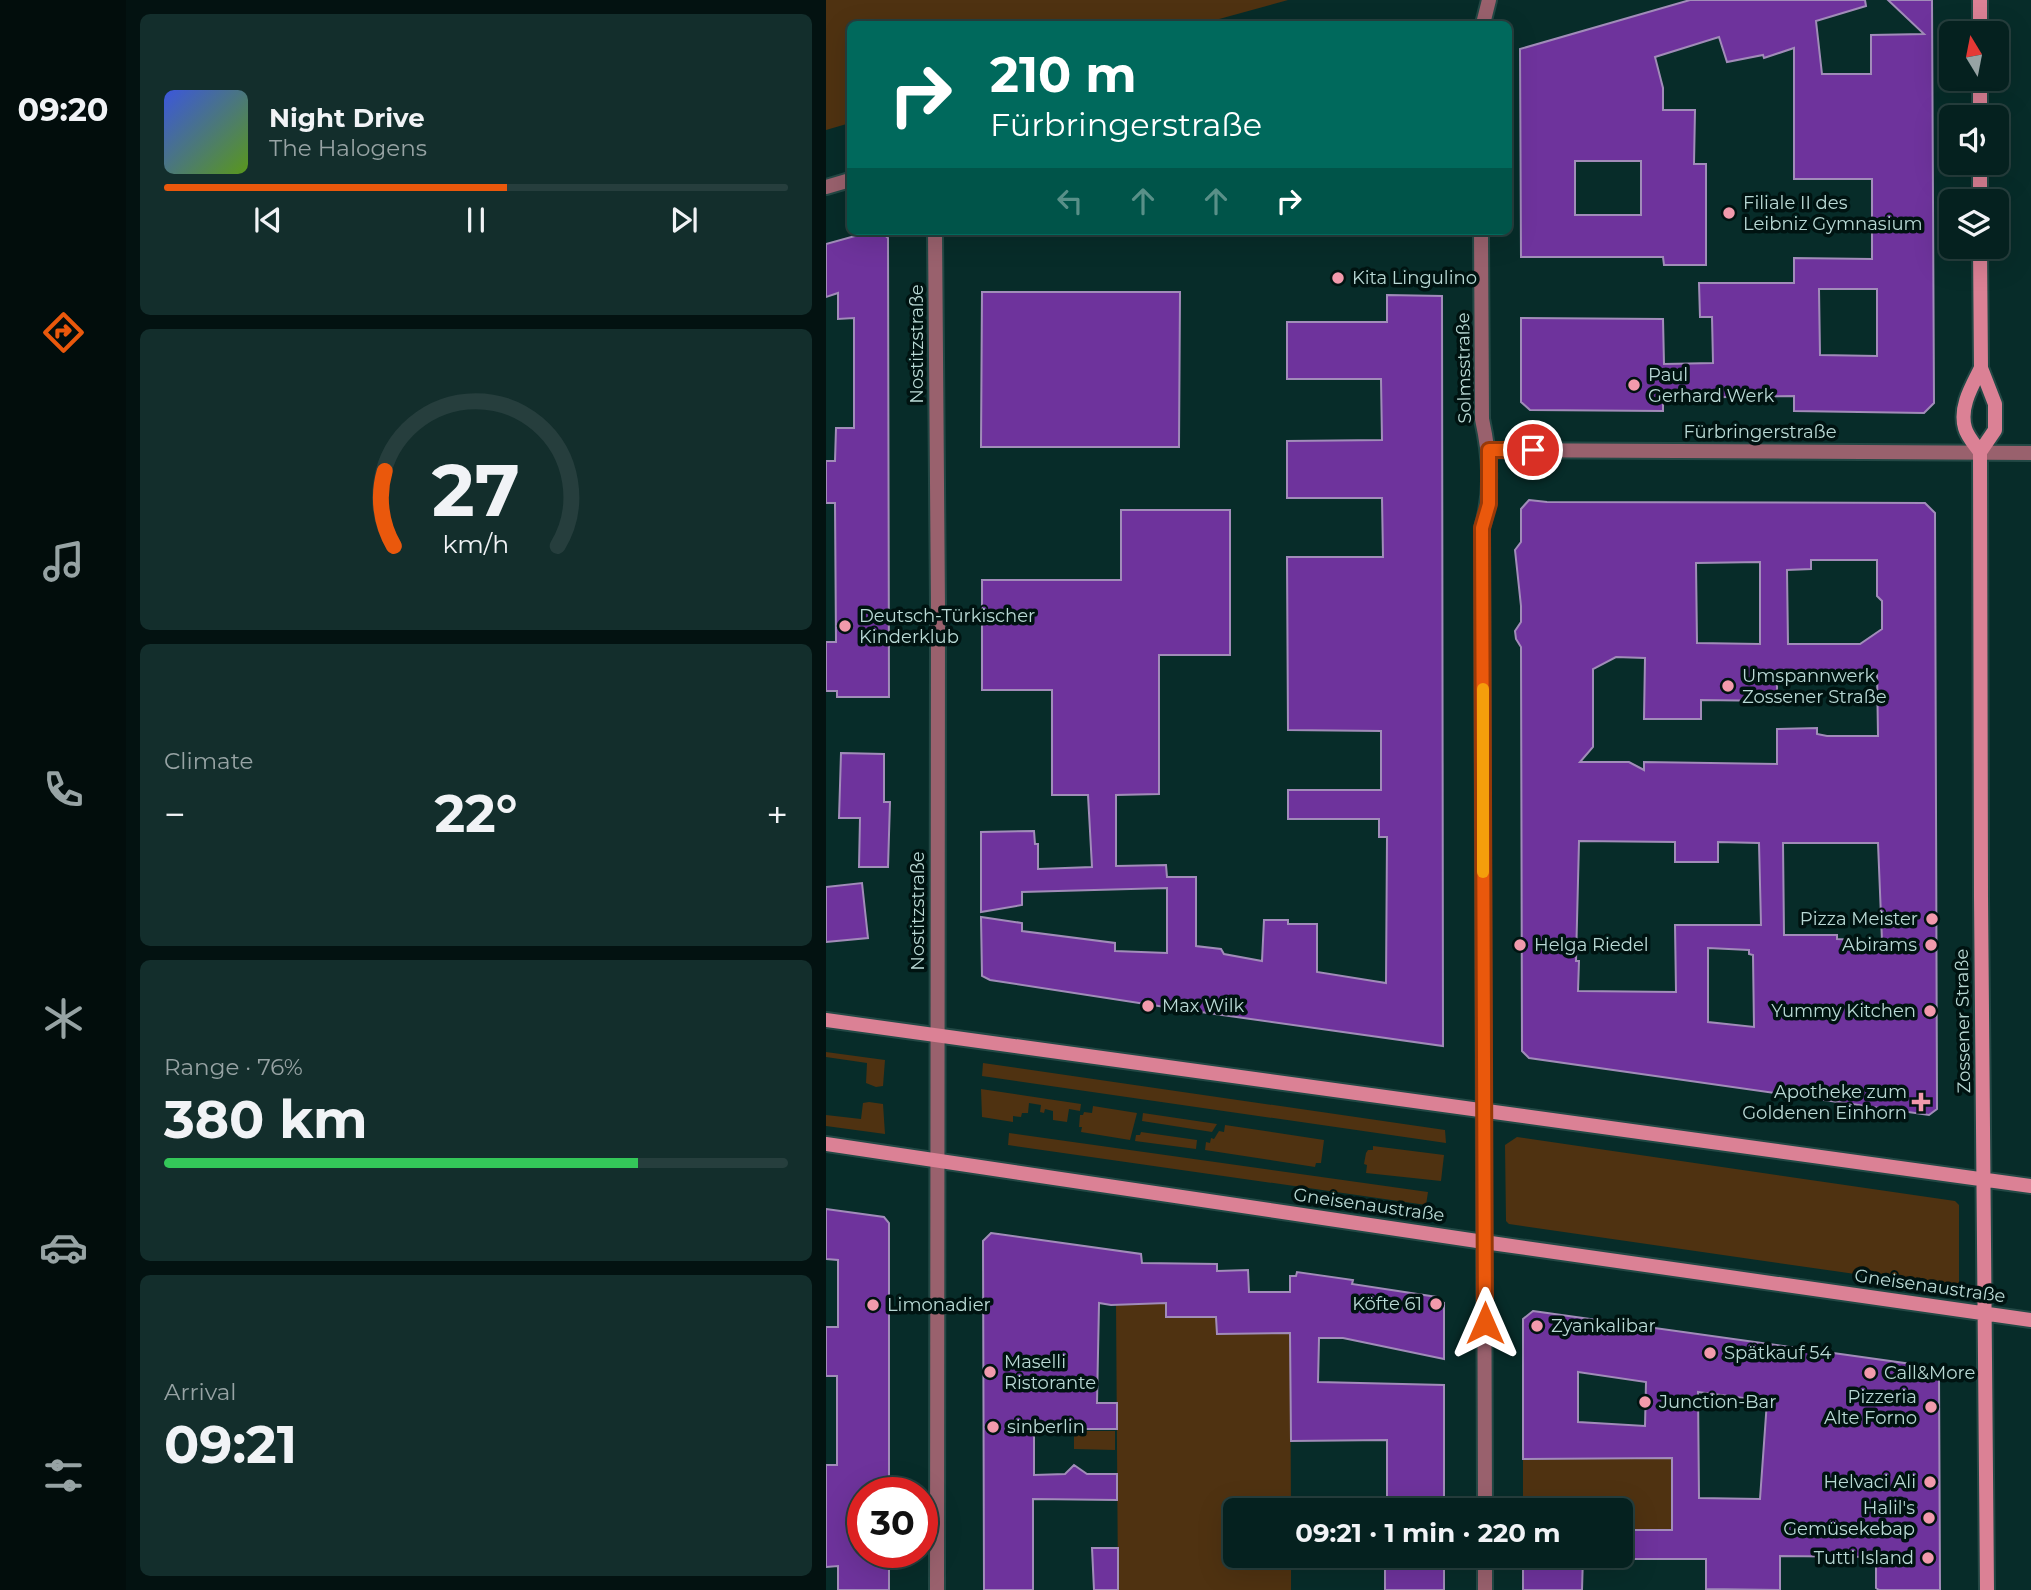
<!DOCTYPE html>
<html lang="en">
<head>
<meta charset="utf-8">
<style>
	:root { --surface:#05211f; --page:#132e2c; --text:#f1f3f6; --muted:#97a3a4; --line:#263e3d; --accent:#ea580c }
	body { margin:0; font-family:Montserrat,sans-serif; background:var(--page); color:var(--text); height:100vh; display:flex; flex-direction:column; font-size:26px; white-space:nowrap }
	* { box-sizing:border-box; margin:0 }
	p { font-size:23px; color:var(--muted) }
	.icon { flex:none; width:38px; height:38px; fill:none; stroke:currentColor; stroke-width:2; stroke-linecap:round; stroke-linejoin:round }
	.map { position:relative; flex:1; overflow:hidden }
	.sheet { display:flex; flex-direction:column; gap:14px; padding:14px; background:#031211; width:700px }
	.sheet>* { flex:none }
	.guide { position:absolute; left:21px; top:21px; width:665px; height:214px; border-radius:10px; box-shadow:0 7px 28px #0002,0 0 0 2px var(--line); background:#00695c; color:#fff; overflow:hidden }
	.needle { width:46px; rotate:350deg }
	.controls { position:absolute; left:1113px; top:21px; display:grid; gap:14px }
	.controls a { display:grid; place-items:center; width:70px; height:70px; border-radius:10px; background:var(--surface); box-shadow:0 7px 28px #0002,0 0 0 2px var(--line); font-size:35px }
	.speed { position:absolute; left:21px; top:1477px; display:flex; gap:14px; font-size:35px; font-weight:700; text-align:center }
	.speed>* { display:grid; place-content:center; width:91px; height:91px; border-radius:50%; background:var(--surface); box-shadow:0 7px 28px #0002,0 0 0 2px var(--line); line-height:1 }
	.speed .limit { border:10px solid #d22; background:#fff; color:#111 }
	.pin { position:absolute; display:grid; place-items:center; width:60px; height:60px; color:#fff; margin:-30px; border:4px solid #fff; border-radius:50%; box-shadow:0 2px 7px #0007 }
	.me { position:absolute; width:77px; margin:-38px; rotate:0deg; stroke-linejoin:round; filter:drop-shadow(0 0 5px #0008) }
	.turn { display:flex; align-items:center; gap:24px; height:147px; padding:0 28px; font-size:32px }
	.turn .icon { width:91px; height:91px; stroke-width:2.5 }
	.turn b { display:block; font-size:49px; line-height:60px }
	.lanes { display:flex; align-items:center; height:66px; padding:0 28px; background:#0003; justify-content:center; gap:35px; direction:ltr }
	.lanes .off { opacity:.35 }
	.big { font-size:52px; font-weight:700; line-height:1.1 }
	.sheet .tile { flex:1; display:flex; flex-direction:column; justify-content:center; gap:10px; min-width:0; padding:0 24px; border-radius:10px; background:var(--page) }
	.sheet .dial { align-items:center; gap:0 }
	.dial svg { height:182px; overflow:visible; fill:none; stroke:var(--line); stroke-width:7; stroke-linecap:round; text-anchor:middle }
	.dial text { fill:var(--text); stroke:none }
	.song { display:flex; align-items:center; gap:21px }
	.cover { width:84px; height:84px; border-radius:10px; background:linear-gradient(135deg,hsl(230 70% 55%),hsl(90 70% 35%)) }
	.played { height:7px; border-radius:4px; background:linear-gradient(90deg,var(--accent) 55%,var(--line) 55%) }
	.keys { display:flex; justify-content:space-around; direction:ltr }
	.heat { display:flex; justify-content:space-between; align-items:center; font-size:38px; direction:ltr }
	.charge { height:10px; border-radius:5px; background:linear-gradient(90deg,#34c759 76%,var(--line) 0) }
	.trip { position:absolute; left:397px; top:1498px; width:410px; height:70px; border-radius:10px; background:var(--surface); box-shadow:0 7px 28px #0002,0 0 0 2px var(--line); font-weight:700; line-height:70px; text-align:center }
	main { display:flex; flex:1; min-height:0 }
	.tabs { display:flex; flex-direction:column; width:126px; justify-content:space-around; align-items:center; background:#020d0c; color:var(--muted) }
	.tabs .icon { width:49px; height:49px }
	.tabs .selected { color:var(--accent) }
	.tabs b { font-size:32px; color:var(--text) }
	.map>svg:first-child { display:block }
	.green { fill:#4f3211 }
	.building { fill:#6e339c; stroke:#a18cb9; stroke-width:2; fill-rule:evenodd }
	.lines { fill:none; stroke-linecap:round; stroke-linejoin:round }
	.street-casing { stroke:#234845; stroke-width:18 }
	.secondary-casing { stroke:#234845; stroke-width:18 }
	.street { stroke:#99616d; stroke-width:14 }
	.secondary { stroke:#db8195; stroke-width:14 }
	.route-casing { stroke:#983908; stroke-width:18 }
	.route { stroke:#ea580c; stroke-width:12 }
	.slow { stroke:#f59e0b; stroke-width:12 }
	.poi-dot { fill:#f29aac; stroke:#001311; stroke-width:2.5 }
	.labels { text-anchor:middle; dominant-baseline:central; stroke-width:7; stroke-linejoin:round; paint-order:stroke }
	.poi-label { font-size:18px; fill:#b9d9d5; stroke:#001311; text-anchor:start }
	.street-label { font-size:18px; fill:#b9d9d5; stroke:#001311 }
</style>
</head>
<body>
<main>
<nav class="tabs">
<b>09:20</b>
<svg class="icon selected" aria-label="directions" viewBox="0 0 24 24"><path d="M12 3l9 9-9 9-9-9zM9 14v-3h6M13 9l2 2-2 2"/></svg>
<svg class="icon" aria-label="music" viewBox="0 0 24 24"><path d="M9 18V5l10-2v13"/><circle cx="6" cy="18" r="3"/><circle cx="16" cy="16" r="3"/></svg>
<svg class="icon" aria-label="phone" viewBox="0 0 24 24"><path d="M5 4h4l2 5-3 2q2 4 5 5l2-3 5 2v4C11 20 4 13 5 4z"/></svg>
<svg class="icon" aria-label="climate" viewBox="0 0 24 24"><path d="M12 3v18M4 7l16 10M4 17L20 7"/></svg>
<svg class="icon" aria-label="car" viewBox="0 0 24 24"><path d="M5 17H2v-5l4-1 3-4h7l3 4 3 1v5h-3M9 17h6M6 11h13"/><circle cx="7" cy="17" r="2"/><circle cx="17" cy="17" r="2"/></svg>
<svg class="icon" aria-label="filters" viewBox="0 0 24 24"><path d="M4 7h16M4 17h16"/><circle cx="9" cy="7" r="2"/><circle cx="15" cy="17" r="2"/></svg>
</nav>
<section class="sheet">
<div class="tile">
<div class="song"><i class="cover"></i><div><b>Night Drive</b><p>The Halogens</p></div></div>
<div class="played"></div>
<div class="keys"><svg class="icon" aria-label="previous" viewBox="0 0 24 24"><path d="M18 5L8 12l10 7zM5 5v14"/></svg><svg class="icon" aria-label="pause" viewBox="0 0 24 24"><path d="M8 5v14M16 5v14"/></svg><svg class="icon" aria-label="next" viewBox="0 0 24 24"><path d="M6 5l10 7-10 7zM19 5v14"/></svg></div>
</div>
<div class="tile dial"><svg viewBox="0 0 100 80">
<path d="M14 69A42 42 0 1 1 86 69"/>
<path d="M14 69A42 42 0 0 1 10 36" stroke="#ea580c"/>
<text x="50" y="56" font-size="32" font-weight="700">27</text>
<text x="50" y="72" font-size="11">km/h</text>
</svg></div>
<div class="tile"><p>Climate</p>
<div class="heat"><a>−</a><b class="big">22°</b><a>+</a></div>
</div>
<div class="tile"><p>Range · 76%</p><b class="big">380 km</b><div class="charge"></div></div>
<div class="tile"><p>Arrival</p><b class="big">09:21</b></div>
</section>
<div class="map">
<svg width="1205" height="1590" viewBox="0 0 1205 1590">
	<rect width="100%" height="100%" fill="#072c29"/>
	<path class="green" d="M0 0H462L375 24H24V123L0 130Z
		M0 1052 59 1060 57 1086 50 1087 40 1083 41 1063 0 1057Z
		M157 1063 619 1130 620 1143 156 1076Z
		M155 1089 255 1104 254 1111 243 1109 241 1122 227 1120V1111L219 1109 218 1113 214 1112 215 1105 203 1103 202 1113H196L195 1117 187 1116V1122L156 1117Z
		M43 1102 57 1104 59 1134 0 1126V1115L35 1119 37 1103Z
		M267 1106 311 1113 304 1140 255 1132 256 1127H253L254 1115H257L258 1112 266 1113Z
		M317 1113 391 1124 386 1132 316 1121Z
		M399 1125 498 1140 495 1163H490L489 1167 379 1150 380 1142 384 1143 385 1138 388 1139 393 1131 398 1132Z
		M315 1132 371 1140 370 1149 309 1141 310 1135H314Z
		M183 1133 602 1192 600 1205 182 1145Z
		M691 1137 1129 1201 1133 1205V1287L1112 1286 683 1224 680 1221 679 1145Z
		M547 1146 618 1155 615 1181 540 1173 541 1165 538 1164 540 1153 542 1150H547Z
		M290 1303 340 1304 341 1317H390L391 1333 464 1328 465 1510H410V1556H465V1590H292Z
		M248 1431H289V1450L248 1449Z
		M846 1458V1530H795L794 1510H697V1459Z"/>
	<path class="building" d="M864 0H1039L1040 6 990 21 996 74H1045V35L1098 34 1062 0H1106L1108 403 1098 413 968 411V396L837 398V411L704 410 695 402V318L837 319 838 364 887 363 886 317H874L873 283H968V258L1046 259V179H968V48L938 58 937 55 901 62 893 37 829 57 837 88V110H869L868 164H880V265H838L837 257H695L694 49ZM749 161H815V215H749ZM993 289H1051V356L994 355Z
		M47 231H54L62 238 63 697H11V691H0V642H10L9 503H0V461H9L10 428H28V318L12 319V293L0 297V244Z
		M156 292H354L353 447H155Z
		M561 295 616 296 617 1046 339 1007 164 980 156 976 155 917 196 923V931L289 943V951L341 953V888L196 892V905L155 912V832L208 831 209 844H212V869L266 867 262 795H226V690H156V580H295V510H404V655H333V794L290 795V866L340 865 341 877H370V946L395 949 398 954 436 961 438 920H462V924H491V972L560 983 561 837H553V819H462V790H555V731L462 730 461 557H557L556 498H461V441L556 440 555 379H461V322H561Z
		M703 500 721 502 1099 503 1109 513 1111 1109 1103 1115 703 1058 696 1051 695 647 690 639 689 631 695 622V606L689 550 695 542V509ZM985 560H1051V596L1056 601V629L1034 644H962L961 570 985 569ZM934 562V644L871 643 870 563ZM790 657 819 658 818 719H875V700L951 701V672H1051L1052 736H1001L991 734V728L951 729V764L818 762V770L803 762H754L767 747V669ZM753 841 849 842V862H892V842L933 843 935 925H849L850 992 752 991 753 961H750ZM957 843H1052L1056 941 1011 939V935H958ZM882 948 923 950V954L927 955 928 1027 882 1022Z
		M15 753 58 754V802H64L62 867H33L34 818H13Z
		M36 883 42 938 0 942V887Z
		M0 1209 58 1217 63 1223V1493H37V1552H63V1590H12V1566L0 1567V1465H11V1376H0V1327H12V1260L0 1259Z
		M165 1233 315 1254 316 1263 391 1264V1271L422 1270 423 1292H464V1276H470L471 1272 527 1280 526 1284 611 1297 618 1303V1359L517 1338H493L492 1382 618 1385V1510H561V1440L465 1441 464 1333 391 1334 390 1317H340V1303L285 1305 273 1303 271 1403H291V1429H198L208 1436V1475L239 1474 248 1465 261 1474H291V1500L207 1499V1590H158L157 1241Z
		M707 1311 1107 1367 1113 1372 1114 1590H1053L1050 1588V1557L954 1556V1590L880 1589V1559H805V1530H846V1458L697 1459V1319ZM752 1372 820 1382 819 1426 752 1422ZM872 1392 941 1401 934 1499 873 1498Z
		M266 1548H292V1590H268Z
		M559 1556H618V1590H559Z
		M697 1556H757L756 1590H697Z"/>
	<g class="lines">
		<g class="street-casing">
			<path id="street" d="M657 24 663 0
				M0 187 24 180
				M109 231 112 609 111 1590
				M655 231 656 419C664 456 667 491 656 528L659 1510
				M663 450 1205 453
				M659 1556V1590"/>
		</g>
		<g class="secondary-casing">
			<path id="secondary" d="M1154 0V33
				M1154 79V117
				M1154 163V201
				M1155 368C1146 386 1133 407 1139 428 1141 436 1149 445 1154 452L1155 897 1161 1590
				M1154 452 1169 430V404L1155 368 1154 247
				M0 1020 1205 1186
				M0 1144 658 1242 1205 1320"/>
		</g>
		<use href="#street" class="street"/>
		<use href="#secondary" class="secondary"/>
	</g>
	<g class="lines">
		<g class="route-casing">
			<path id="route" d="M659 1323 656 528 663 504V450H707"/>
		</g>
		<use href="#route" class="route"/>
		<path class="slow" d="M657 689V872"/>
	</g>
	<g class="poi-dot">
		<circle cx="903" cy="213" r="7"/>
		<circle cx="512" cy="278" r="7"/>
		<circle cx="808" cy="385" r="7"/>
		<circle cx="19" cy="626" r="7"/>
		<circle cx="902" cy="686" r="7"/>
		<circle cx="1106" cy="919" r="7"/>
		<circle cx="694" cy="945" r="7"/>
		<circle cx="1105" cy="945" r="7"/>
		<circle cx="322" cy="1006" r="7"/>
		<circle cx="1104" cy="1011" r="7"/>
		<path d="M1091.5 1091.5h7v7h7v7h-7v7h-7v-7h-7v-7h7z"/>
		<circle cx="610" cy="1304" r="7"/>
		<circle cx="47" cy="1305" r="7"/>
		<circle cx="711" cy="1326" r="7"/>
		<circle cx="884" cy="1353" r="7"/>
		<circle cx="164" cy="1372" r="7"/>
		<circle cx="1044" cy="1373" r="7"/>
		<circle cx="819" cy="1402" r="7"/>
		<circle cx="1105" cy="1407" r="7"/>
		<circle cx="167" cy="1427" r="7"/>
		<circle cx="1104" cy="1482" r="7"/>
		<circle cx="1103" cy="1518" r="7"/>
		<circle cx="1102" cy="1558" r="7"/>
	</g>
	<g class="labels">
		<g class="poi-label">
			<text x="917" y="203">Filiale II des<tspan x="917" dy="21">Leibniz Gymnasium</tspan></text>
			<text x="526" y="278">Kita Lingulino</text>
			<text x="822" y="375">Paul<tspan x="822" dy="21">Gerhard Werk</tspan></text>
			<text x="33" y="616">Deutsch-Türkischer<tspan x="33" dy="21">Kinderklub</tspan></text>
			<text x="916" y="676">Umspannwerk<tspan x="916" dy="21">Zossener Straße</tspan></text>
			<text x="1092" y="919" text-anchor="end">Pizza Meister</text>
			<text x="708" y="945">Helga Riedel</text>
			<text x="1091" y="945" text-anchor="end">Abirams</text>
			<text x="336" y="1006">Max Wilk</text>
			<text x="1090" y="1011" text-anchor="end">Yummy Kitchen</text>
			<text x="1081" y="1092" text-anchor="end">Apotheke zum<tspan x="1081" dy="21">Goldenen Einhorn</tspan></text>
			<text x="596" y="1304" text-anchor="end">Köfte 61</text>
			<text x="61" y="1305">Limonadier</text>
			<text x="725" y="1326">Zyankalibar</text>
			<text x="898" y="1353">Spätkauf 54</text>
			<text x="178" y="1362">Maselli<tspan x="178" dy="21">Ristorante</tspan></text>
			<text x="1058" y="1373">Call&amp;More</text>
			<text x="1091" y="1397" text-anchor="end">Pizzeria<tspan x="1091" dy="21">Alte Forno</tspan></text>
			<text x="833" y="1402">Junction-Bar</text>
			<text x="181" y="1427">sinberlin</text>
			<text x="1090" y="1482" text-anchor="end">Helvaci Ali</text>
			<text x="1089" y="1508" text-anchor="end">Halil's<tspan x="1089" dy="21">Gemüsekebap</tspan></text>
			<text x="1088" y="1558" text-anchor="end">Tutti Island</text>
		</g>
		<g class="street-label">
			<text transform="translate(91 344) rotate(-90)">Nostitzstraße</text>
			<text transform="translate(638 368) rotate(-91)">Solmsstraße</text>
			<text x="934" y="432">Fürbringerstraße</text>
			<text transform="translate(92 911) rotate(-90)">Nostitzstraße</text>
			<text transform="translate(1137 1021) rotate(-91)">Zossener Straße</text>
			<text transform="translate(543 1205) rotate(8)">Gneisenaustraße</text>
			<text transform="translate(1104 1286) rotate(8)">Gneisenaustraße</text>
		</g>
	</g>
</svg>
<div class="controls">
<a><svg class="needle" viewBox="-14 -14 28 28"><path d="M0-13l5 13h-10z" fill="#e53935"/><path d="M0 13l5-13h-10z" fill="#97a3a4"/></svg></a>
<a><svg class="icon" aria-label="sound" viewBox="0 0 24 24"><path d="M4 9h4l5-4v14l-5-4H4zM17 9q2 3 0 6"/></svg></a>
<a><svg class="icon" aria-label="layers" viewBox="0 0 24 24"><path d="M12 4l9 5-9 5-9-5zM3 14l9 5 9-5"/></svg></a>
</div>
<div class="speed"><div class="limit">30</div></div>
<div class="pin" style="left:707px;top:450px;background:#d93025"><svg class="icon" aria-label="arrive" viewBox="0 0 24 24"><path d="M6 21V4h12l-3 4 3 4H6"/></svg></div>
<svg class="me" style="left:659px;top:1323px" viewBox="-20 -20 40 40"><path d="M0-17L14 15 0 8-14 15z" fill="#ea580c" stroke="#fff" stroke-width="4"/></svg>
<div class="trip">09:21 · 1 min · 220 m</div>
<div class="guide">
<div class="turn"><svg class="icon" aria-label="right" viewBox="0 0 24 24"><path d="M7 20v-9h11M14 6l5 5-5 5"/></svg><div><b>210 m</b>Fürbringerstraße</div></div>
<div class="lanes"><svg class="icon off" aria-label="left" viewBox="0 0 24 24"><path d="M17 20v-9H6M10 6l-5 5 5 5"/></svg><svg class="icon off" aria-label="ahead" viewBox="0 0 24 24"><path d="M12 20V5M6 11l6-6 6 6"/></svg><svg class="icon off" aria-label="ahead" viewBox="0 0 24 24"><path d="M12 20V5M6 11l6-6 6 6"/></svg><svg class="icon" aria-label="right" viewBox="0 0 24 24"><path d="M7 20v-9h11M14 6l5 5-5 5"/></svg></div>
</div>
</div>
</main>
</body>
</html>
